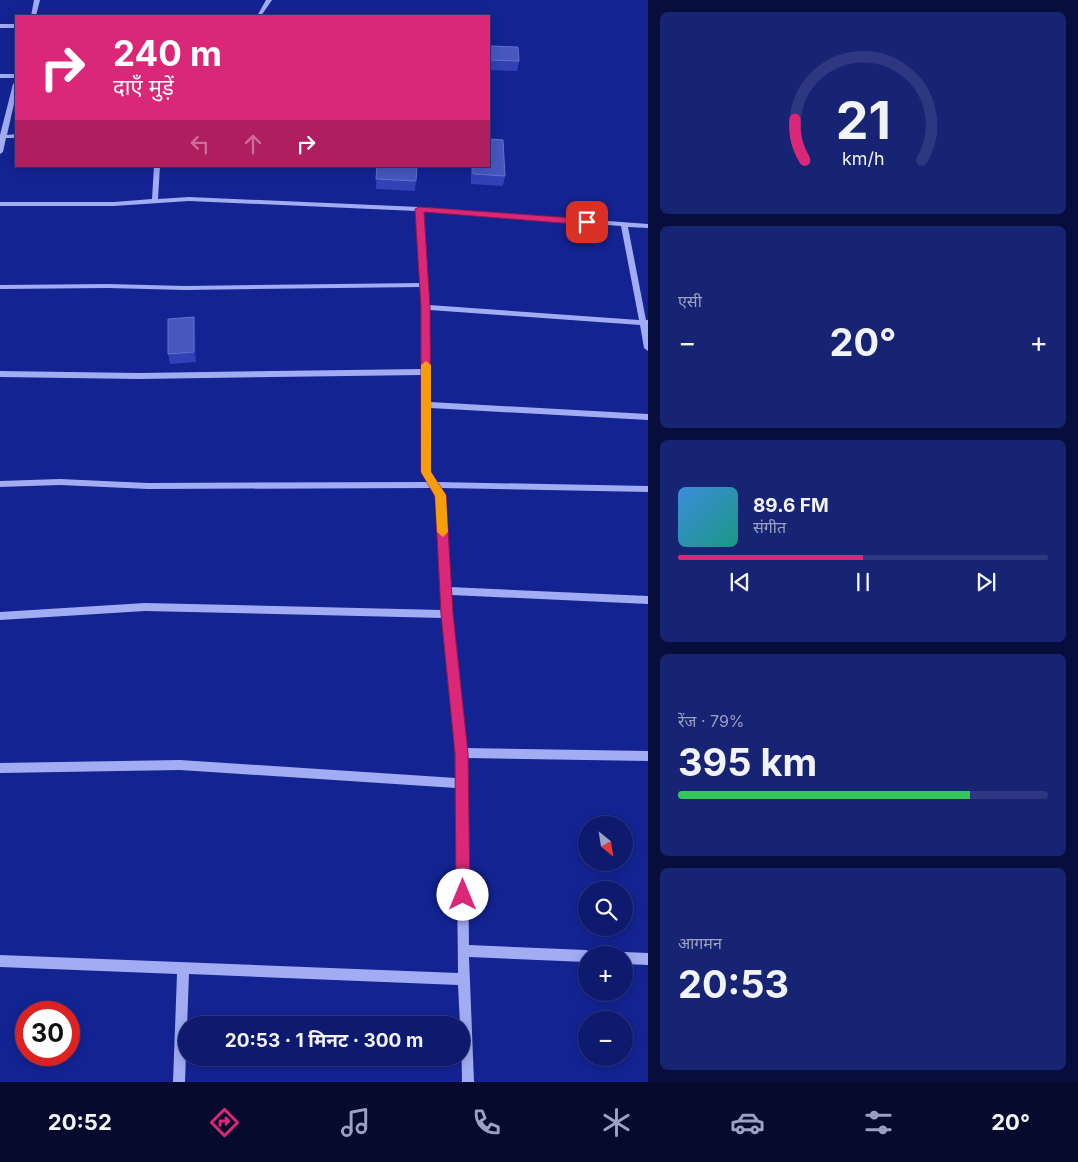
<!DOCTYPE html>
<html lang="hi">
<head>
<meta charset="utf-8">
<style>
	:root { --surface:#0e1a6e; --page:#172373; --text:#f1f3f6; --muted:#9ba1c2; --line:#2e3881; --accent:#db2777 }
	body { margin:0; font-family:Inter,"Noto Sans Devanagari",sans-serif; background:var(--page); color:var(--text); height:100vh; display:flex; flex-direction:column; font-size:19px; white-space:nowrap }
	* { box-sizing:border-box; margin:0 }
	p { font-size:16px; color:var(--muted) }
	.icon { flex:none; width:28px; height:28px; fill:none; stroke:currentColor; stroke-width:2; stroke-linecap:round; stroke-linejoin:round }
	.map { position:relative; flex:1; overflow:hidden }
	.panel { display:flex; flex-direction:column; gap:12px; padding:12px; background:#080e3c; width:430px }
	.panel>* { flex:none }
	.top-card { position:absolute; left:15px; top:15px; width:475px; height:152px; border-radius:0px; box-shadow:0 2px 12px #0003,0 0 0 1px var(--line); background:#db2777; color:#fff; overflow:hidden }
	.needle { width:32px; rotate:150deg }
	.tools { position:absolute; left:578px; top:816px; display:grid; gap:10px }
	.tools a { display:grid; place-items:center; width:55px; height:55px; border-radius:50%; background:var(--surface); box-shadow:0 2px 12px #0003,0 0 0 1px var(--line); font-size:25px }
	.speed { position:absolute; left:15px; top:1001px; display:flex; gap:10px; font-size:25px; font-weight:700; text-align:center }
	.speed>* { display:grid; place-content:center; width:65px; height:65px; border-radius:50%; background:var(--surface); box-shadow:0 2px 12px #0003,0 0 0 1px var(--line); line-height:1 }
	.speed .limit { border:8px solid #d22; background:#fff; color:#111 }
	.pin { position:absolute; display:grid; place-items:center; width:42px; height:42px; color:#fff; margin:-21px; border-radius:10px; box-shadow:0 2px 8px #0006 }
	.me { position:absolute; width:55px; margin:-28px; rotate:0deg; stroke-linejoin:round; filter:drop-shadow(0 0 4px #0008) }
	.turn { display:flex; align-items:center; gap:18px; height:105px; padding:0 15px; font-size:22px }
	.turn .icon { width:65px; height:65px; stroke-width:2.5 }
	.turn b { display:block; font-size:35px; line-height:42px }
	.lanes { display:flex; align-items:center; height:48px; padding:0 15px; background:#0003; justify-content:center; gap:25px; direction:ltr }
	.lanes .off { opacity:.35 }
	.big { font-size:38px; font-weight:700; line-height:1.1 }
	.panel .card { flex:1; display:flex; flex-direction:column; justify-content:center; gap:8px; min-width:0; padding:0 18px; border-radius:8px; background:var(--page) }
	.panel .dial { align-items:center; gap:0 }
	.dial svg { height:130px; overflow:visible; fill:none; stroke:var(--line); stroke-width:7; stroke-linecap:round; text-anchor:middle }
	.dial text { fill:var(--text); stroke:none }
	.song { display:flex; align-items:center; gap:15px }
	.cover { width:60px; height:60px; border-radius:8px; background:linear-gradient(135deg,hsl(210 70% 55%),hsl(170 70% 35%)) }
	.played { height:5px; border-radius:2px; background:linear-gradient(90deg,var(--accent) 50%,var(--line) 50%) }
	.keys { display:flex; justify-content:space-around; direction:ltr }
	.heat { display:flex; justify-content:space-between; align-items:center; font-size:28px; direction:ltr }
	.charge { height:8px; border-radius:4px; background:linear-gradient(90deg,#34c759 79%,var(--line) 0) }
	.trip { position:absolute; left:178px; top:1016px; width:292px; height:50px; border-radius:25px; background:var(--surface); box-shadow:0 2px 12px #0003,0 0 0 1px var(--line); font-weight:700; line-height:50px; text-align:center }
	.menu { display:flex; height:80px; justify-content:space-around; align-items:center; background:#060a2c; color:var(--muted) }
	.menu .icon { width:35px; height:35px }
	.menu .active { color:var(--accent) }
	.menu b { font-size:22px; color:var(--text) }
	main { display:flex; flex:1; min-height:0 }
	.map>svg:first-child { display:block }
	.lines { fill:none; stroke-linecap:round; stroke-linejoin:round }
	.minor { fill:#a1acf2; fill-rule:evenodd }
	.wall { fill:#3142b7 }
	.shaded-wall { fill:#1b2da5 }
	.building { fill:#4757bf; stroke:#6471c9 }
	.route { fill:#db2777; stroke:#8e194d }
	.slow { fill:#f59e0b }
</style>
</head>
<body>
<main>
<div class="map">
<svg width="648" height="1082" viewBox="0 0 648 1082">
	<rect width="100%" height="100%" fill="#132392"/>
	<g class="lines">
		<path class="minor" d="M34 0H40L36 16H31Z
			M266 0H272L261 16H257Z
			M0 24H16V28H0Z
			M0 74H16V78H0Z
			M16 82V95L7 135 16 134V138H6L3 152 0 154V135L13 84Z
			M154 166H160L158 199 189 197 419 207 648 224V228L628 227 646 320H648V351L644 348 640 325 430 310V402L648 414V420L430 408V472L437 482 648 486V492L441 488 445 495 450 587 648 596V604L451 595 466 748 648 751V761L466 758 467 779 468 783 467 787 469 945 586 950 590 952 591 955H586V962L469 957 474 1082H462L461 1025H460L458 985 189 974 185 1082H173L177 974 0 967V955L458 973 456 788 180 770 0 773V763L180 760 456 778V753L443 618 145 611 0 620V612L145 603 442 610 437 495 432 488 148 489 60 485 0 487V481L60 479 148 483 428 482 422 472V375L139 379 0 377V371L139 373 422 369 421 287 185 290 108 288 0 289V285L108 284 185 286 421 283 416 211 189 201 114 206H0V202H114L152 199ZM422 211 621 226 639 320 429 305Z
			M624 952 648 953V965L624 964V955H620Z"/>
	</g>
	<path class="wall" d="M489 46 519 61 517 71 489 70Z
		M377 166H417L415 191 376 189Z
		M471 166H489L505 176 503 186 471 184Z
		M195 327 196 362 170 364 168 354Z"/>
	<path class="shaded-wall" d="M194 317 195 327 196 362 194 352Z"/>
	<path class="building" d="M489 46 518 47 519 61 489 60Z
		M489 139 503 140 505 176 473 174V166H489Z
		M377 166H417L416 181 376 179Z
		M194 317V352L168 354V319Z"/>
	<path class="route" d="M419 207 587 219 591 222 587 225 424 212 430 307 431 472 446 495 453 614 468 753 470 895 468 900 463 902 458 900 456 895 455 753 441 614 435 496 421 472V307L415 209Z"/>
	<path class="slow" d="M426 361 431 365V472L446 495 448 532 443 537 437 532 435 496 421 472V365Z"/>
</svg>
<div class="tools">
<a><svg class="needle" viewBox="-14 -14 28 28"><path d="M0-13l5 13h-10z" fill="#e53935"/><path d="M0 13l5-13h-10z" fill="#9ba1c2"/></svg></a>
<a><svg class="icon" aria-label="search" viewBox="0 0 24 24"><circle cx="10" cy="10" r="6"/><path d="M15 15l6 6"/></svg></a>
<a>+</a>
<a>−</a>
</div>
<div class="speed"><div class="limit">30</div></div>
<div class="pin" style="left:587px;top:222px;background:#d93025"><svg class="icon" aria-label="arrive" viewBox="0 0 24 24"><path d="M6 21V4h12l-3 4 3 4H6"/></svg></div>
<svg class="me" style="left:463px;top:895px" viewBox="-20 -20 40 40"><circle r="19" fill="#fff"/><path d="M0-13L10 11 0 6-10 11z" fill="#db2777"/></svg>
<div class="trip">20:53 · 1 मिनट · 300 m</div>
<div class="top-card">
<div class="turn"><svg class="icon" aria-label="right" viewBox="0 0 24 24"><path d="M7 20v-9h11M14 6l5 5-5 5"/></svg><div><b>240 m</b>दाएँ मुड़ें</div></div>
<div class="lanes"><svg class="icon off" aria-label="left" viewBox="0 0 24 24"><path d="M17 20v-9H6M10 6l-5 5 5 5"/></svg><svg class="icon off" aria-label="ahead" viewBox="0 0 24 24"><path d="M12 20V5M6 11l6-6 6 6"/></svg><svg class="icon" aria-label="right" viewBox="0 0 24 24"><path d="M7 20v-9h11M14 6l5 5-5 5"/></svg></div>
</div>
</div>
<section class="panel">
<div class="card dial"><svg viewBox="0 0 100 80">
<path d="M14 69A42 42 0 1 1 86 69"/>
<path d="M14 69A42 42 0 0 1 8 44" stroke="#db2777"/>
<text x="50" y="56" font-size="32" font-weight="700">21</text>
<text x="50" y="72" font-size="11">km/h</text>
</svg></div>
<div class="card"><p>एसी</p>
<div class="heat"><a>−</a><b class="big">20°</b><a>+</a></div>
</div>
<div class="card">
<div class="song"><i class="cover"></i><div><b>89.6 FM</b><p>संगीत</p></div></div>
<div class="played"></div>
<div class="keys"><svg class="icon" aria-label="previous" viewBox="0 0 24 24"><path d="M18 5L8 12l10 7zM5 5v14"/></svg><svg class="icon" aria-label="pause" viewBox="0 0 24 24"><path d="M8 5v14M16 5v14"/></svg><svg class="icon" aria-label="next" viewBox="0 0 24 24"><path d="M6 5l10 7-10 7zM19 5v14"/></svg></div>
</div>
<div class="card"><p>रेंज · 79%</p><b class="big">395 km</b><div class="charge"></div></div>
<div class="card"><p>आगमन</p><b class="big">20:53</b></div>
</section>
</main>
<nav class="menu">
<b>20:52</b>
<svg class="icon active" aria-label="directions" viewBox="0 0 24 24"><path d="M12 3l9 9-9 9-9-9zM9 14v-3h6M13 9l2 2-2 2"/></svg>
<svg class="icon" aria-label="music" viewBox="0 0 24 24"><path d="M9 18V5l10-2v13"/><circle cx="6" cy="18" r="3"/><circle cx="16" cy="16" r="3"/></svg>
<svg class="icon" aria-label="phone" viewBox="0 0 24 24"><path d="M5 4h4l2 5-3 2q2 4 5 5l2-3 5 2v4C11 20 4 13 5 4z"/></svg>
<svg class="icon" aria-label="climate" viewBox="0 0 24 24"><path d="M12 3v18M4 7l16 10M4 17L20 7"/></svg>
<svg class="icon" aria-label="car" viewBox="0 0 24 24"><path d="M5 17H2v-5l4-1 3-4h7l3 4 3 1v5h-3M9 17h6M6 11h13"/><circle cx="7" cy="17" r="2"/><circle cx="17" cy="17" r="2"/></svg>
<svg class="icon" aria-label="filters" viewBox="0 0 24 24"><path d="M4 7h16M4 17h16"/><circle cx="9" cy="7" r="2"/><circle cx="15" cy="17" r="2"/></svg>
<b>20°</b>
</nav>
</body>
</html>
